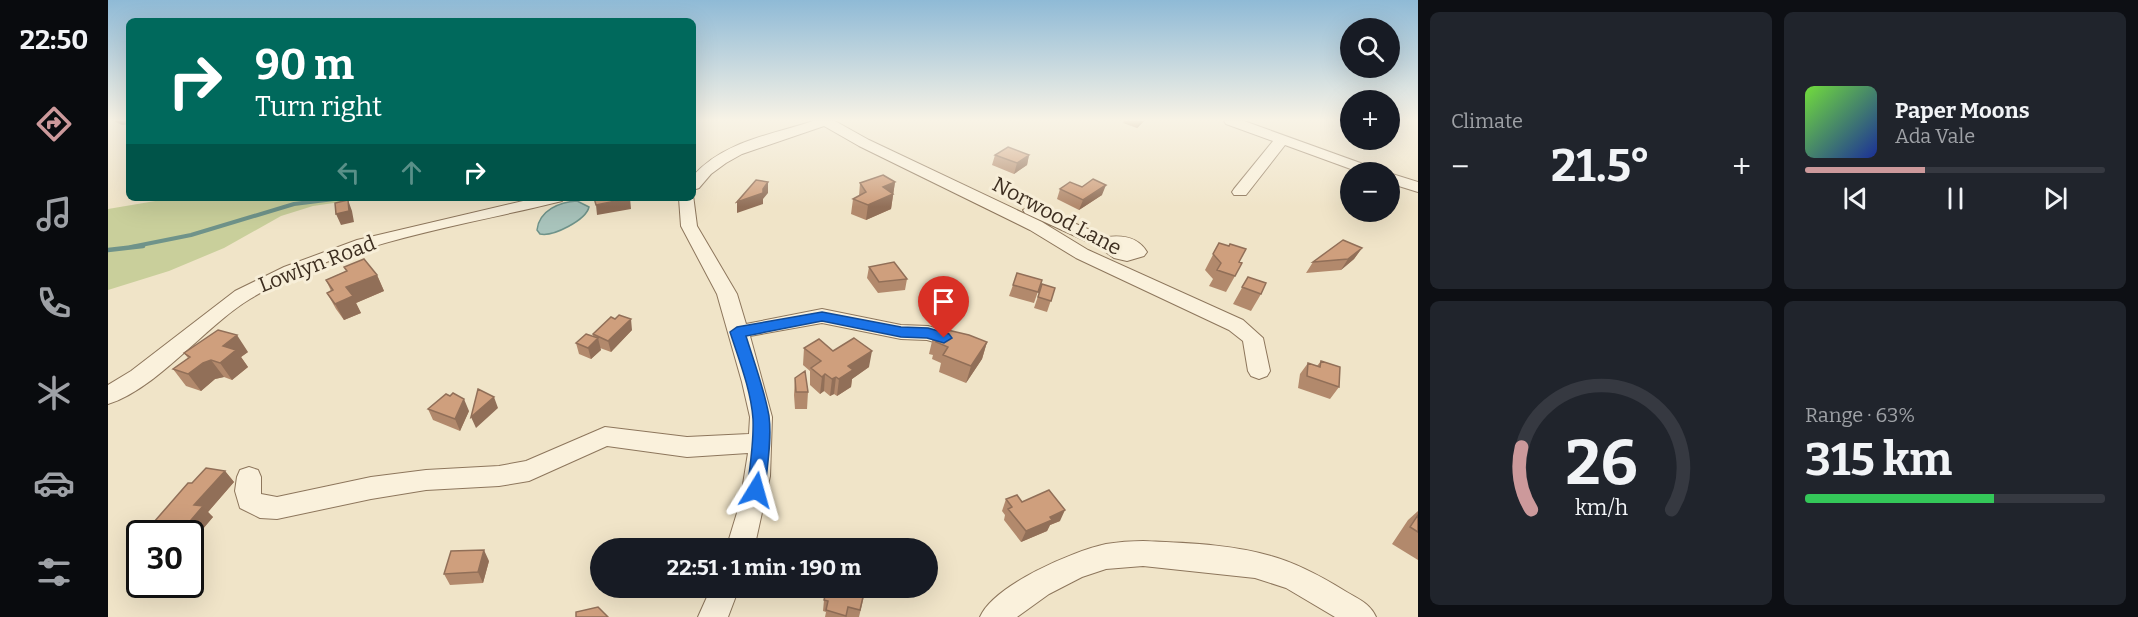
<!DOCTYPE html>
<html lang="en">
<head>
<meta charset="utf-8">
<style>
	:root { --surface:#171b24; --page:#20242c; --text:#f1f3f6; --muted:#9ea1a6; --line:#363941; --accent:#cc999b }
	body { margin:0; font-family:Bitter,serif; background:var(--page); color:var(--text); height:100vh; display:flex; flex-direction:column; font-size:22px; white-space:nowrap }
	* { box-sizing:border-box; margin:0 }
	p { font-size:20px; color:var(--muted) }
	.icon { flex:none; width:33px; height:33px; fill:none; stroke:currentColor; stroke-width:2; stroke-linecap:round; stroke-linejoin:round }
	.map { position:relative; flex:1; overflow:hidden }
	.sheet { display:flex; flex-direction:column; gap:12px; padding:12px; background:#0d0f14; width:720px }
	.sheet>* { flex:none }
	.top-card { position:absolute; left:18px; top:18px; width:570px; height:183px; border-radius:9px; box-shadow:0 6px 24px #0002; background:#00695c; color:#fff; overflow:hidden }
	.tools { position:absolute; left:1232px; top:18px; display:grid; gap:12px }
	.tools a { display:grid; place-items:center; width:60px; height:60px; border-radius:50%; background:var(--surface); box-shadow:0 6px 24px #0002; font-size:30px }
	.speed { position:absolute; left:18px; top:520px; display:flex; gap:12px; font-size:30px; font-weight:700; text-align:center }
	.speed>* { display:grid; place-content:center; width:78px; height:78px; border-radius:50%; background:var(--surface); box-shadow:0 6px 24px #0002; line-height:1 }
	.speed .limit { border:3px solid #111; border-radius:9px; background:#fff; color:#111 }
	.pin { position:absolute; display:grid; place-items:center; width:51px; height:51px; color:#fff; margin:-62px -26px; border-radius:50% 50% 50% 0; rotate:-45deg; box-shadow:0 0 6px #0007 }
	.pin .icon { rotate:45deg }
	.me { position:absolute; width:66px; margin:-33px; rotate:8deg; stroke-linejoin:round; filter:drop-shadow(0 0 4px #0008) }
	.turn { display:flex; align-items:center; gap:21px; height:126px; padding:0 30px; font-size:27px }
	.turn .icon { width:78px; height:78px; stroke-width:2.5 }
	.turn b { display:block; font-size:42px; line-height:51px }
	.lanes { display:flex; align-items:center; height:57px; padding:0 30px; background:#0003; justify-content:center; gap:30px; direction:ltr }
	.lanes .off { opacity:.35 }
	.big { font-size:45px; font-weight:700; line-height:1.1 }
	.sheet .widget { flex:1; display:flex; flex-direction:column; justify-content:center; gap:9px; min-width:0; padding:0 21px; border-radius:9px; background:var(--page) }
	.sheet .dial { align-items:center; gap:0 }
	.dial svg { height:156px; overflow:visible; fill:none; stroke:var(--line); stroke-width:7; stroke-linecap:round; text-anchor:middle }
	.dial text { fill:var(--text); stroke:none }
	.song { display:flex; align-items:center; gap:18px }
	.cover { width:72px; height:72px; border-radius:9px; background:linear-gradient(135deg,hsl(100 70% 55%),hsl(230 70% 35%)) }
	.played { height:6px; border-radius:3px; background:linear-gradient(90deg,var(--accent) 40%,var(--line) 40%) }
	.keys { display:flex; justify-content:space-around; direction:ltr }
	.heat { display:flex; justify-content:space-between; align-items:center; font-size:33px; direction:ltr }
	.charge { height:9px; border-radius:4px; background:linear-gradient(90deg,#34c759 63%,var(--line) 0) }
	.sheet .tiles { flex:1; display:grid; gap:12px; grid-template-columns:repeat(2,1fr) }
	.trip { position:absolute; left:482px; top:538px; width:348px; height:60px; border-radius:30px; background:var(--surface); box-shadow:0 6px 24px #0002; font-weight:700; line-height:60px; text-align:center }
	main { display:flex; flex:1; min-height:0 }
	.tab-bar { display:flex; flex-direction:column; width:108px; justify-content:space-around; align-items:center; background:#090b0e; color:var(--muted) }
	.tab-bar .icon { width:42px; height:42px }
	.tab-bar .on { color:var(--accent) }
	.tab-bar b { font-size:27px; color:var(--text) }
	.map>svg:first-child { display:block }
	.green { fill:#c9cf9b }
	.water { fill:#a9c4bc; stroke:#6f938a; stroke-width:1.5 }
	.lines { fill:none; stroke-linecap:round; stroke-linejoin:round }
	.stream-far1 { stroke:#6f938a; stroke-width:4 }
	.stream { stroke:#6f938a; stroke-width:4.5 }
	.minor-casing { stroke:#8d765c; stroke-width:2 }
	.minor { fill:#faf1dc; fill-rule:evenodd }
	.wall { fill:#b2896c }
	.shaded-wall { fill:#916f58 }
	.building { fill:#cf9f7d; stroke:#916f58; stroke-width:1.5 }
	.route { fill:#1a73e8; stroke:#114b97; stroke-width:1.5 }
	.labels { text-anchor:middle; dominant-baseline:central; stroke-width:6; stroke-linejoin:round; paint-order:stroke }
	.street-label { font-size:21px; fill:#3d2e20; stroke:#f7eed8 }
</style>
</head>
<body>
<main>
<nav class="tab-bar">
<b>22:50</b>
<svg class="icon on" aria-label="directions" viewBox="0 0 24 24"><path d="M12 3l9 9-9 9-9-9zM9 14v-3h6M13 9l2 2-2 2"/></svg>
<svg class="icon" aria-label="music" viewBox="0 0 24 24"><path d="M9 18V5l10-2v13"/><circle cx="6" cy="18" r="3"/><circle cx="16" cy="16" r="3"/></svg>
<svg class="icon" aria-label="phone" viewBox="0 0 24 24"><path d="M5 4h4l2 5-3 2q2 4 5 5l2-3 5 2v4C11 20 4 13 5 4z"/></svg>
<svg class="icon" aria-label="climate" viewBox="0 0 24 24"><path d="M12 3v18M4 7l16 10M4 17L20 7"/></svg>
<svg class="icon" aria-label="car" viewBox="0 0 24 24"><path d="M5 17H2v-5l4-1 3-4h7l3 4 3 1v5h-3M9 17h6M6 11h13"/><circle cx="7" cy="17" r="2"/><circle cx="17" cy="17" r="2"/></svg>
<svg class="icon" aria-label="filters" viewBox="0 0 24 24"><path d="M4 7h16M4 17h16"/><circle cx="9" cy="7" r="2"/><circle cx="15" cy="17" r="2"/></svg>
</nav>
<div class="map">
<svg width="1310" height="617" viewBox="0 0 1310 617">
	<rect width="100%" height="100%" fill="#f0e4c8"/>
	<path class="green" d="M65 198H260L205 206 173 216 116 248 61 271 0 290V209Z"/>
	<path class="water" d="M469 201 481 207C478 220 445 237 432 234L429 230C431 210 452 202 469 201Z"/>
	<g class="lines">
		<path class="stream-far1" d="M23 247 83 235 186 204 234 198"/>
		<path class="stream" d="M0 250 35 246"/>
		<g class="minor-casing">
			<path id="minor" d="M705 121H727L761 140 934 222 980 250 1135 320 1155 338 1162 371 1159 376 1151 379 1143 376 1140 371 1135 341 1121 330 968 258 922 230 751 146 716 126 634 154 618 163 603 174 591 188 585 190V176C616 141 663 135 705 121Z
				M1116 121H1136L1269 169 1272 172H1251L1177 145 1138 195H1126L1124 192 1126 189 1165 141 1118 124Z
				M1281 173 1310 182V192L1281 183Z
				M585 195 589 226 629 294 638 324 714 309 793 325 820 326 857 337 860 342 857 347 850 349 819 340 793 339 714 323 642 336 664 417 662 476 646 549H618L632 503 640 453 579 457 499 446 421 481 391 486 318 490 263 499 169 519 152 518 132 508 127 491 129 477 132 470 141 467 150 470 153 477V494L169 497 263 477 318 470 391 466 418 461 497 427 579 437 641 434 642 417 634 382 609 294 573 226 571 198H585Z
				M428 198H456L454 201C350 227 235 242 142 299 97 326 49 389 0 404V385L23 371 127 291 176 267 249 240Z
				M923 205 999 237C1015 235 1030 237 1039 252L1036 256 1019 261 1006 258 991 247 917 213 915 210Z
				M1035 541C1076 543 1123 544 1163 556 1189 563 1214 577 1237 591 1250 599 1262 603 1268 617H1227L1178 588 1147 578 1035 566 998 569 974 577 941 594 909 617H872C886 585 965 551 998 544 1010 542 1023 541 1035 541Z
				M603 588H631L620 617H590Z"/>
		</g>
		<use href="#minor" class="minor"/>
	</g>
	<path class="wall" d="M6 121H21L14 125Z
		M1016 121H1036L1029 128 1015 123Z
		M1238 121H1242V139L1233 130Z
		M1243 140H1278L1272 148 1250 146Z
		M887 155H921L919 165 906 174 884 165Z
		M787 182 783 209 758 220 743 214 745 199 751 196 752 183Z
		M952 189 994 195 971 210 949 199Z
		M1111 243 1131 262 1127 276 1118 292 1101 286 1105 279 1097 270Z
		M1254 248 1246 259 1233 270 1198 273 1205 262Z
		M236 267 269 275 276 291 248 303 253 313 236 320 228 309 219 293 223 291 218 280 238 271Z
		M761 267 799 279 797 290 770 293 759 278Z
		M1140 277 1153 294 1143 311 1125 304Z
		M934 280 926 303 901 296 905 285Z
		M934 284 947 288 939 312 926 308Z
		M524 330 503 352 492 348 493 350 483 359 471 354 468 343 485 336V334Z
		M825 337 879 342 874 359 858 383 831 372 833 363 824 359 825 355 821 354Z
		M696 348 725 351 761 367 744 379 743 387 729 396 726 394 722 396 716 391 712 394 702 385V371L695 365Z
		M140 352 133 357 140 367 124 380 116 377 107 379 93 391 78 386 65 369 80 358 76 353Z
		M1213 361 1231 387 1222 399 1190 388 1192 374 1200 363 1209 366Z
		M687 378 700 392 699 409H687L686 395Z
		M320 409 361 411 352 431 325 420Z
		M117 471 126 482 100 512 105 517 88 537 82 536V534L57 533 46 522 84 483Z
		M898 499 914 502 952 521 942 525 939 531 913 542 896 520 897 515 894 511Z
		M1310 511V560L1284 544 1300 520Z
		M381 561 375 583 342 585 336 574Z
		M719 588H758L751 617H717L718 612 715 611 716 600Z"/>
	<path class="shaded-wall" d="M12 121H21V124L14 125Z
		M1032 121H1036L1029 128Z
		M921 155 919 165 906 174 909 163Z
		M660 182V193L655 199V204L629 213V202L655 189Z
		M787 182 783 209 758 220 760 205 775 187Z
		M998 185 994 195 971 210 975 200Z
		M522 198 523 209 489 215 488 205Z
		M240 200 244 211 246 222 233 225 228 214Z
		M1254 248 1246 259 1233 270 1240 259Z
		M269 275 276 291 248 303 253 313 236 320 227 304 238 287Z
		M523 319 524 330 503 352 500 341Z
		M129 335 140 352 133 357 140 367 124 380 112 363 115 346Z
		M490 338 493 350 483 359 480 348Z
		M879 342 874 359 858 383 863 366Z
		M764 351 761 367 744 379 743 387 729 396 731 379 740 366Z
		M103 360 116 377 107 379 93 391 80 374 95 363Z
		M717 374 716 391 712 394 714 377Z
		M728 377 726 394 722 396 724 379Z
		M386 397 390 408 368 428 363 417Z
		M356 399 361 411 352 431 347 419Z
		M117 471 126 482 100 512 105 517 88 537 78 526 86 505Z
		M957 510 952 521 942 525 939 531 913 542 918 531 942 517Z
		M376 550 381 561 375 583 370 572Z"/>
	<path class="building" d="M900 147 921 155 909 163 887 155Z
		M775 175 787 182 775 187 785 194 760 205 745 199 758 192 752 183Z
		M985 179 998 185 975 200 952 189 962 182 974 187Z
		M648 180 660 182 655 189V193L629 202Z
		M486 198H522L488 205Z
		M240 200 241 211 228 214 227 203Z
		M1235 240 1254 248 1240 259 1205 262Z
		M1111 243 1121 246 1122 244 1138 249 1131 262 1134 263 1127 276 1109 270 1113 263 1105 254Z
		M256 259 269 275 238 287 245 296 227 304 219 293 225 290 218 280 239 271 236 267Z
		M786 262 799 279 771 282 761 267Z
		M909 273 934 280 930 292 905 285Z
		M1140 277 1158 283 1153 294 1134 287Z
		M934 284 947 288 943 301 930 297Z
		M511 315 523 319 500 341 485 334 503 317 507 319Z
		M831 328 861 335 879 342 863 366 835 355 840 347 828 342 830 339 825 337Z
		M110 330 129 335 115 346 128 350 112 363 103 360 95 363 80 374 65 369 82 357 76 353Z
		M478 334 490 338 480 348 468 343Z
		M746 338 764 351 740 366 745 370 731 379 728 377 724 379 717 374 714 377 703 368 713 361 696 348 711 339 725 351Z
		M1213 361 1232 367 1231 387 1199 376 1200 363 1212 367Z
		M697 371 700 392H688L687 378Z
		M370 389 386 397 363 417Z
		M345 393 356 399 347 419 320 409 338 394 342 396Z
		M98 468 117 471 86 505 95 506 78 526 46 522 80 483H84Z
		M941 490 957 510 942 517 944 520 918 531 900 509 904 507 898 499 909 495 914 502Z
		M1310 515V532L1302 527Z
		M376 550 370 572 336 574 343 551Z
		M719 588H757L752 610 740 607 738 616 718 610 720 601 716 600Z
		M490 607 500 617H468V612Z"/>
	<linearGradient id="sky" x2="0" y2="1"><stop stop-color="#8fbad6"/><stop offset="0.58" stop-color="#f8f3e6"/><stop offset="1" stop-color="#f8f3e6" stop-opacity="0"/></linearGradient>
	<rect width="1310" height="207" fill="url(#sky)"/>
	<path class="route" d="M714 312 793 327 820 328 841 334 844 338 836 343 819 338 793 337 714 321 638 336C646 362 656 388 661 416 664 440 659 466 657 490L654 495 648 497 641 495 639 490C642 466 646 443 645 419 643 390 631 360 622 332L629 327Z"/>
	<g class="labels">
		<g class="street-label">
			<text transform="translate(949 216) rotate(28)">Norwood Lane</text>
			<text transform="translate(209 264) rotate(-21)">Lowlyn Road</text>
		</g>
	</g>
</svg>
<div class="tools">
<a><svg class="icon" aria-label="search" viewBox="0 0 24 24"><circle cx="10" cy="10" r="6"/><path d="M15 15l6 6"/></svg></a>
<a>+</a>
<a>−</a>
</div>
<div class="speed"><div class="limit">30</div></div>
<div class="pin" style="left:836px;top:338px;background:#d93025"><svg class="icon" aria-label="arrive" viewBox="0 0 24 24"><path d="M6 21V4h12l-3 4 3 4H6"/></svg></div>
<svg class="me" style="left:648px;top:490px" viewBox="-20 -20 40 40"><path d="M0-17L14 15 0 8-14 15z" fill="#1a73e8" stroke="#fff" stroke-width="4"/></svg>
<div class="trip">22:51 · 1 min · 190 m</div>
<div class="top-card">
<div class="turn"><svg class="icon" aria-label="right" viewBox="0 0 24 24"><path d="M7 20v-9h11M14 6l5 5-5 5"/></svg><div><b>90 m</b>Turn right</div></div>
<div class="lanes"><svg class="icon off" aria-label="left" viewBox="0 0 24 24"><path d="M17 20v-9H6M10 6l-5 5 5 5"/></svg><svg class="icon off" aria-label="ahead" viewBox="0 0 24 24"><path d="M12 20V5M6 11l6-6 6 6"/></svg><svg class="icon" aria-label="right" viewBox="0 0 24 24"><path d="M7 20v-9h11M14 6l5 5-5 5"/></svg></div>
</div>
</div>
<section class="sheet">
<div class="tiles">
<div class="widget"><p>Climate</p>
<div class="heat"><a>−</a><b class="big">21.5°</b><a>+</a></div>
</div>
<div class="widget">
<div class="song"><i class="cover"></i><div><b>Paper Moons</b><p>Ada Vale</p></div></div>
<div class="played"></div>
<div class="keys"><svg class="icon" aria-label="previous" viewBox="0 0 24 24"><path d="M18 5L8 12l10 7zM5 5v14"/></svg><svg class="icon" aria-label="pause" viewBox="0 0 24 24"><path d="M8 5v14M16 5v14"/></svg><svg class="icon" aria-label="next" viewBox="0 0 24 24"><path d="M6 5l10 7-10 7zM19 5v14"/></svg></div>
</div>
<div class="widget dial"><svg viewBox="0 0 100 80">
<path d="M14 69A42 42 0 1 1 86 69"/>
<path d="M14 69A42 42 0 0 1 9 37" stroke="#cc999b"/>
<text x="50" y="56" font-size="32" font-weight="700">26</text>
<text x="50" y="72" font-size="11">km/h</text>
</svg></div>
<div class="widget"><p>Range · 63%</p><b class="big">315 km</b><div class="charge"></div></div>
</div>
</section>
</main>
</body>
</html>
